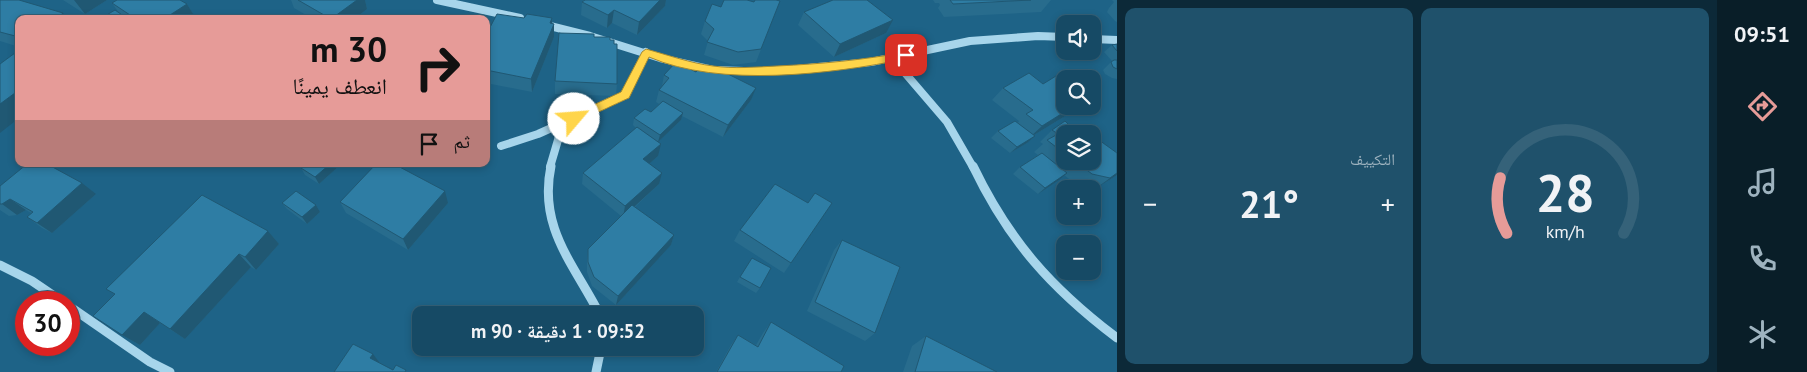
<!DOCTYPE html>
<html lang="ar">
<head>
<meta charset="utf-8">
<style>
	:root { --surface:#164a65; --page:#1f516b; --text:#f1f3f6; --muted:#9eb3bf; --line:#356279; --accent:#e69b98 }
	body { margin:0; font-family:"PT Sans","Noto Naskh Arabic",sans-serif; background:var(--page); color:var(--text); direction:rtl; height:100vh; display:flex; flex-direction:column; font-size:19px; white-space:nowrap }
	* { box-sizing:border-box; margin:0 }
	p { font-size:16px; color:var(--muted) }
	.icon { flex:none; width:28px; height:28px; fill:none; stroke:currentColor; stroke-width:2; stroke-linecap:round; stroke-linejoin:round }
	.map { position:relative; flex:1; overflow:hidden; direction:ltr }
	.panel { display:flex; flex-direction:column; gap:8px; padding:8px; background:#0c2938; width:600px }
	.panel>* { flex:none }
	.guide { position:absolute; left:15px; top:15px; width:475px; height:152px; border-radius:10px; box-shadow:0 2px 8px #0003,0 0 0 1px var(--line); direction:rtl; background:#e69b98; color:#111; overflow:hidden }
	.fabs { position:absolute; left:1056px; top:15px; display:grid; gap:10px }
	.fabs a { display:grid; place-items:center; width:45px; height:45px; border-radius:10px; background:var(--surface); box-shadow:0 2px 8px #0003,0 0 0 1px var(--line); font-size:25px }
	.speed { position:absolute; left:15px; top:291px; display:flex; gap:10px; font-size:25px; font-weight:700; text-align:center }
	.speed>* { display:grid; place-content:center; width:65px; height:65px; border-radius:50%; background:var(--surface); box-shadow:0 2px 8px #0003,0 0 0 1px var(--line); line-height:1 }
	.speed .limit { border:8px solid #d22; background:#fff; color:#111 }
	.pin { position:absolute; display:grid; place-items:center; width:42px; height:42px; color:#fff; margin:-21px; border-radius:10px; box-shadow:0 2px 8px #0006 }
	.me { position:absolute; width:55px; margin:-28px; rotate:63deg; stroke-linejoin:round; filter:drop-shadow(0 0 4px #0008) }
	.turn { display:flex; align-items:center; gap:18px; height:105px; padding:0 20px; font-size:22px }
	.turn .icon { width:65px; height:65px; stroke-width:2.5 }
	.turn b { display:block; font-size:35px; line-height:42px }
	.then { display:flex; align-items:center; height:48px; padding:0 20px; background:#0003; gap:10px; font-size:19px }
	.big { font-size:38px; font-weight:700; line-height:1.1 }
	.panel .card { flex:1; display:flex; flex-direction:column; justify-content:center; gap:8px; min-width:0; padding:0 18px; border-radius:10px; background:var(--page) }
	.panel .dial { align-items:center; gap:0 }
	.dial svg { height:130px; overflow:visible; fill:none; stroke:var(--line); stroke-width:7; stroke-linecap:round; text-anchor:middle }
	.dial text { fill:var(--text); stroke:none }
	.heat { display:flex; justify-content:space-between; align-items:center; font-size:28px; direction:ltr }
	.panel .tiles { flex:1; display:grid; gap:8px; grid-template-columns:repeat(2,1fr) }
	.trip { position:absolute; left:412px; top:306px; width:292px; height:50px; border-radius:10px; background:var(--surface); box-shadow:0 2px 8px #0003,0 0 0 1px var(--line); font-weight:700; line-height:50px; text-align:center; direction:rtl }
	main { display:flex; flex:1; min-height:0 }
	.tab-bar { display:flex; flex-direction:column; width:90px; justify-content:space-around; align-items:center; background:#091e28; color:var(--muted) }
	.tab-bar .icon { width:35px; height:35px }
	.tab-bar .active { color:var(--accent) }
	.tab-bar b { font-size:22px; color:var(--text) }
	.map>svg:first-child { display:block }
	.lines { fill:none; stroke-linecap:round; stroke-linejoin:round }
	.minor-far1 { stroke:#a7d5eb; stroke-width:8 }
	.minor { stroke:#a7d5eb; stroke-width:9 }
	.wall { fill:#286c8d }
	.shaded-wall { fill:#205873 }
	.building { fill:#2e7da4; stroke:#205873 }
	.route { fill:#ffd54a; stroke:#a68a30 }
</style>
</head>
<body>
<main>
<nav class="tab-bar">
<b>09:51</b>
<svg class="icon active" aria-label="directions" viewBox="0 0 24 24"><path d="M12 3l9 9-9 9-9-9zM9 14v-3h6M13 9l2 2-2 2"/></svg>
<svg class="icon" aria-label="music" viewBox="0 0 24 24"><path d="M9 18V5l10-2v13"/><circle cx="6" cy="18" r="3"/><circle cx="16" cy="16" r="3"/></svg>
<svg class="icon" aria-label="phone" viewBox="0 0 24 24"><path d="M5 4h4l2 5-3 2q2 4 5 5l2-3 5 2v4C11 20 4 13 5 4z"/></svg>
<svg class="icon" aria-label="climate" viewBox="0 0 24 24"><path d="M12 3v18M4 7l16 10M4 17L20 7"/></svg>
</nav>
<section class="panel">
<div class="tiles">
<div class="card dial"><svg viewBox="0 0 100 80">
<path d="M14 69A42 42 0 1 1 86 69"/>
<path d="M14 69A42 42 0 0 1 10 35" stroke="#e69b98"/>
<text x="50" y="56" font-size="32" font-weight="700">28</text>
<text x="50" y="72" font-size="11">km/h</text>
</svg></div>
<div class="card"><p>التكييف</p>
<div class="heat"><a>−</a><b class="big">21°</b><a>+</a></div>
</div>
</div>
</section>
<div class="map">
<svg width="1117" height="372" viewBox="0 0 1117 372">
	<rect width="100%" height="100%" fill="#1e6387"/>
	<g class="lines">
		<path class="minor-far1" d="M437 0 520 18
			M542 24 590 36 660 58 713 70 744 71H776L871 62 970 41 1038 36 1065 37
			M1092 39 1117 40
			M893 59 947 122 973 167
			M501 146 538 134 625 95 646 52
			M550 167 563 123"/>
		<path class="minor" d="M551 166C538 228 574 264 600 315
			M973 166C1009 241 1051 288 1117 338
			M0 265 32 281 63 302
			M69 306 150 362 170 372
			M596 372 601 348"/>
	</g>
	<path class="wall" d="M0 0 19 19V47L0 41Z
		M63 0H107L85 14Z
		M291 0H365L367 9 354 19H313L294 8Z
		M584 0H666L665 6 637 35 612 23 607 28 581 15 582 2Z
		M933 0H1051L1041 12 944 17 938 8 940 5 939 3H935Z
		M1112 0H1117V22L1115 21 1107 12 1109 8 1114 2Z
		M780 1 756 62 733 65 704 55 708 41 701 34 705 21 721 7 754 2Z
		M112 3 187 4 195 17 193 19H100L119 13Z
		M804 12 886 33 834 57 798 25Z
		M524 18H552L554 37 532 92 486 83V35Z
		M594 37 617 84 616 96 555 94V81Z
		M1117 44V79L1112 78 1105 74 1103 70 1112 61 1104 52 1112 45Z
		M664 75 751 100 723 137 682 116 681 120 658 142V156L649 164 659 184 635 207 674 235 671 245 616 305 592 286 587 272V259L588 249 621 216 582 184 583 173 636 128 633 125 634 118 651 112 659 104 656 102 659 90 662 86Z
		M1003 88 1065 106H1079L1075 110 1034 135 1035 136 1027 143 1010 153 991 138 998 131 1018 123 1019 121 992 100Z
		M1052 130 1065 134V161H1092L1117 153V175L1095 189 1078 186 1064 175 1038 194 1013 174 1020 167 1038 155 1034 152 1043 144 1040 142Z
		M339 166 319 184 305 175 301 168Z
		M0 186 96 194 52 233 42 228 27 217 31 213 26 210 17 215 9 216 0 210Z
		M340 202 448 203 408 250 346 213Z
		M282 203 316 205 320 212 307 224 287 209Z
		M808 203H832L784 273 734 241 740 230Z
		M268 231 279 244 256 270 251 267 185 339 160 323 140 345 122 335Z
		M842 240 875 333 865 341 807 311 834 250Z
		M740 277 760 288 756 293 737 282Z
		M771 322 841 372H716L731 345 738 335 756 345 763 333Z
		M926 336 997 372H903L912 346Z"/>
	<path class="shaded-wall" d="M74 0H107L85 14Z
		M357 0H365L367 9 354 19H331Z
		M660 0H666L665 6 637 35 639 22Z
		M187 4 195 17 193 19H173L170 15Z
		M614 10 612 23 607 28 608 15Z
		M63 13 69 19H56Z
		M552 18V28L554 24V37L532 92 531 79Z
		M893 20 886 33 834 57 840 44Z
		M756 88 751 100 723 137 728 125Z
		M19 90V118L0 133V104Z
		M1074 106H1079L1075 110 1029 138 1042 126Z
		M683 113 681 120 658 142 660 135Z
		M1035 136 1027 143 1010 153 1017 147Z
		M661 144 658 156 641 171 643 159Z
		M330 164H338L339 166 319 184 315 177Z
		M662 173 659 184 623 217 625 206Z
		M1067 173 1059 180 1038 194 1045 188Z
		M1117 173V175L1095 189 1110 178Z
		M82 183 96 194 52 233 37 223Z
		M445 191 448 203 408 250 403 239Z
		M10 199 26 210 17 215 2 204Z
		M316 205 320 212 307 224 302 217Z
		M268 231 279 244 256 270 245 257Z
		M674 235 671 245 616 305 618 296Z
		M239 254 251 267 185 339 170 329Z
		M144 312 160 323 140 345 122 335Z
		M373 354 379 362 376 366 370 358Z"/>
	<path class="building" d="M0 0H19L63 13 56 19H19V37L0 32Z
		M117 0H180L187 4 170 15 176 18 175 19H136L112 3Z
		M298 0H357L331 19Z
		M585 0H660L639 22 614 10 608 15 582 2Z
		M724 0H747L754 2 755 0H776L780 1 761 49 738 52 707 42 714 29 705 21 712 4 721 7Z
		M833 0H867L893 20 840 44 804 12Z
		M950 0H1031L953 4Z
		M115 10 128 19H100Z
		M497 14 524 18 527 14 552 18 550 23 554 24 531 79 486 70V35Z
		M559 33 594 34V37H610V40H614V44H617V84L555 81Z
		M1117 44V51L1112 45Z
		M19 50V90L0 104V64Z
		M1114 60H1117V69L1113 67 1111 62Z
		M676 62 696 72 702 65 718 72 720 70 756 88 728 125 659 90 669 78 664 75Z
		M1029 73 1043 84 1056 76 1065 82V106H1074L1042 126 1026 114 1033 110 1003 88Z
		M663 101 683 113 660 135 634 118 645 109 651 112Z
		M1015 121 1035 136 1017 147 998 131Z
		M1065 121 1070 126 1085 130 1091 134H1065V154L1047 140 1058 134 1052 130Z
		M637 127 661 144 643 159 662 173 625 206 583 173Z
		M1092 135 1117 153V173L1110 178 1092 174 1075 161H1092Z
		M1042 153 1067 173 1045 188 1020 167Z
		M27 164H47L82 183 37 223 27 217 33 212 10 199 2 204H0V186Z
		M306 164H330L315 177 301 168Z
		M376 164H394L445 191 403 239 340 202Z
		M775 184 808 203 815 193 832 203 791 263 740 230Z
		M296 191 316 205 302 217 282 203Z
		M202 195 268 231 245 257 239 254 170 329 144 312 122 335 93 316 115 294 106 289Z
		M632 205 674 235 618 296 594 277 588 262V249Z
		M842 240 900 267 875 333 815 302Z
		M752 258 771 268 760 288 740 277Z
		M771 322 844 366 841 372H717L738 335 758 347Z
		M926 336 997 372H915Z
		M353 344 373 354 370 358 393 370 396 365 406 370 405 372H334Z"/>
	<path class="route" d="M646 49C668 55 690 63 713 66 734 69 756 67 777 66 821 64 863 60 906 52L911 55 906 59C832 74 720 88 649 57L629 98C619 102 576 124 570 122V116L621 92 642 52Z"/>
</svg>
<div class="fabs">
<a><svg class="icon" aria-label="sound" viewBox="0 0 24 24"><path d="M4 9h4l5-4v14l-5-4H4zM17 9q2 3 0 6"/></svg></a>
<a><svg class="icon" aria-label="search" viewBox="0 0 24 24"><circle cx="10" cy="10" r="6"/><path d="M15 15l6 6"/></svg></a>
<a><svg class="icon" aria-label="layers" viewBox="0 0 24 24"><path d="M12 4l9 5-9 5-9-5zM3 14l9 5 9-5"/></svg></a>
<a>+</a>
<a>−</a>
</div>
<div class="speed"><div class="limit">30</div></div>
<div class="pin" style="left:906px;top:55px;background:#d93025"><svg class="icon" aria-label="arrive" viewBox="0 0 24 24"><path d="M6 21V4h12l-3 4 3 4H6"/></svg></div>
<svg class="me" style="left:574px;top:119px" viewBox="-20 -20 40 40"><circle r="19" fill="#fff"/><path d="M0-13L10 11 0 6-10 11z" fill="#ffd54a"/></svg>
<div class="trip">09:52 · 1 دقيقة · 90 m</div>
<div class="guide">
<div class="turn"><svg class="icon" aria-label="right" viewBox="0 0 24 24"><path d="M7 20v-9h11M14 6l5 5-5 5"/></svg><div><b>30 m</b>انعطف يمينًا</div></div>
<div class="then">ثم<svg class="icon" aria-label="arrive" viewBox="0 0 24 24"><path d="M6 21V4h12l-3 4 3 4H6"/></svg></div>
</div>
</div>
</main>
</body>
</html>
